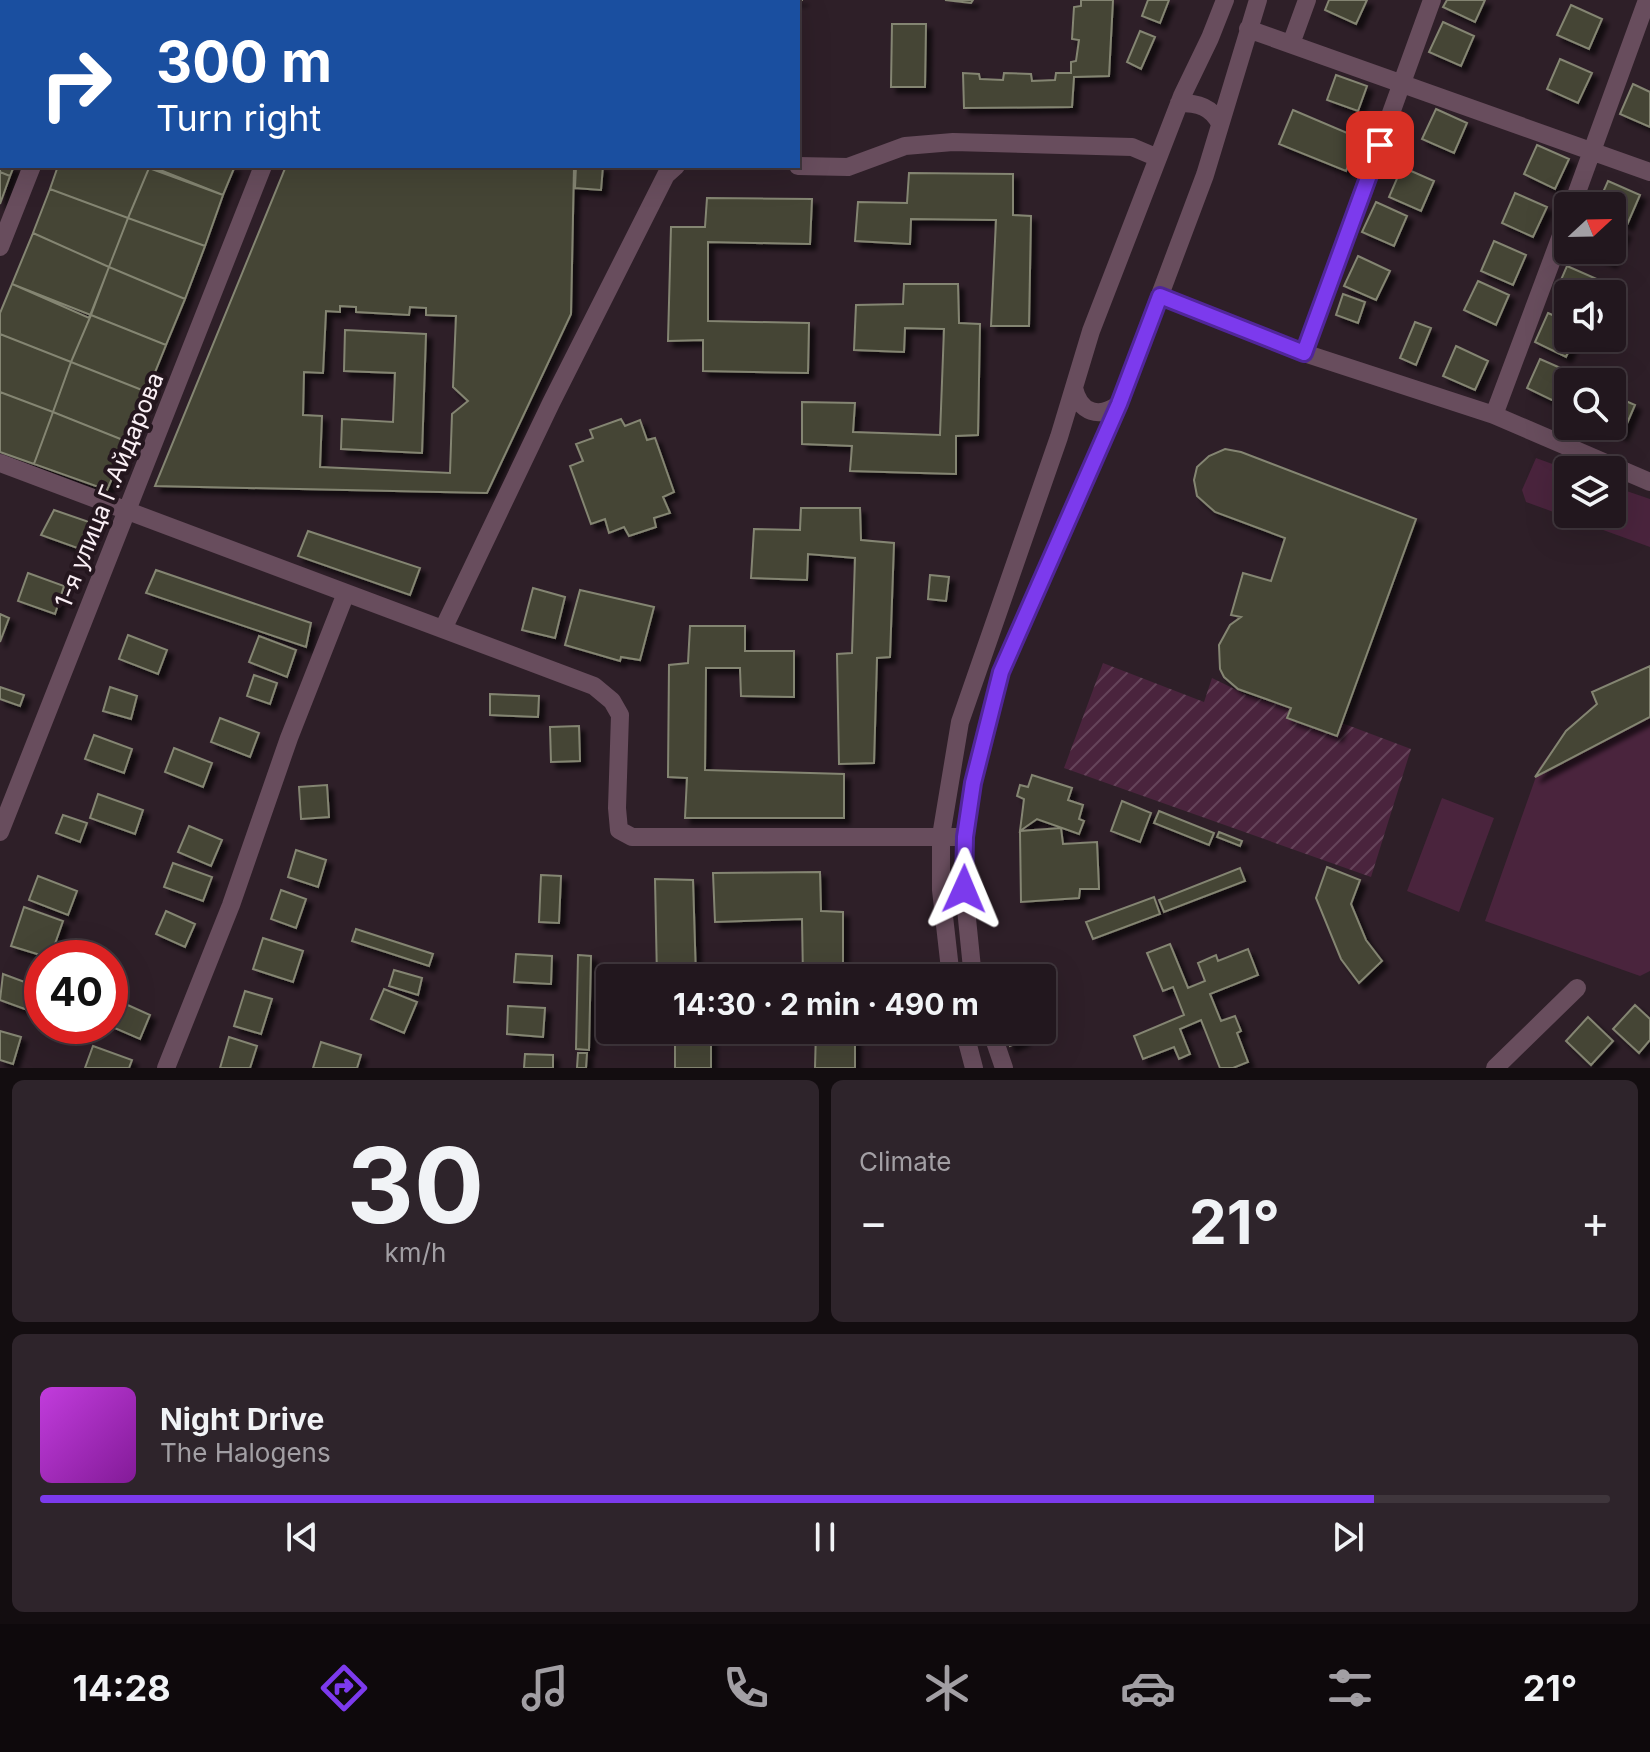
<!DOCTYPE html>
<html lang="en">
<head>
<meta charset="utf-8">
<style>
	:root { --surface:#22171e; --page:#2e242b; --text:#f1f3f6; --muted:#a29fa4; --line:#3f363c; --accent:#7c3aed }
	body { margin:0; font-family:Inter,sans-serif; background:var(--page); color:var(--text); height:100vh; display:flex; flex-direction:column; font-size:30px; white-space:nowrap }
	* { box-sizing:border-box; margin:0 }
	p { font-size:26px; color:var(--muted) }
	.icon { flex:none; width:44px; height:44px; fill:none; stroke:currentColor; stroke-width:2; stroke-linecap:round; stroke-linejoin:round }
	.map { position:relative; height:1068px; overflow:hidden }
	.panel { display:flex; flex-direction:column; gap:12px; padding:12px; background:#130d10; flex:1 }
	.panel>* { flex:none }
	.hud { position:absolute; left:0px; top:0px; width:800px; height:168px; box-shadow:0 8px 32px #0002,0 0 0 2px var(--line); background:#1a4fa0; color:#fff; overflow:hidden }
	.needle { width:52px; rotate:68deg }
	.buttons { position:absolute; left:1554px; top:192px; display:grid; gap:16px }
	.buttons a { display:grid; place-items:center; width:72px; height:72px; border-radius:8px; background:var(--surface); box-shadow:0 8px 32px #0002,0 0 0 2px var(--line); font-size:40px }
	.speed { position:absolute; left:24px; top:940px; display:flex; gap:16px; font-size:40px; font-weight:700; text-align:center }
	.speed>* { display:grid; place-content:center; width:104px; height:104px; border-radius:50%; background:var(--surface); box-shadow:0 8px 32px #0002,0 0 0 2px var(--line); line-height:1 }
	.speed .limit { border:12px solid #d22; background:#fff; color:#111 }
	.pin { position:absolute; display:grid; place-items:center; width:68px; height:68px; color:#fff; margin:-34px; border-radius:16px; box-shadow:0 4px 12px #0006 }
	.me { position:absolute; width:88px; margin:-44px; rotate:1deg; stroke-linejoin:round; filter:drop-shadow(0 0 6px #0008) }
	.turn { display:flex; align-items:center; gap:28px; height:168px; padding:0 24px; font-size:36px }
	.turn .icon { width:104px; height:104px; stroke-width:2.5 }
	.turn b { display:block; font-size:56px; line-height:68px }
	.big { font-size:60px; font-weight:700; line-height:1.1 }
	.panel .widget { flex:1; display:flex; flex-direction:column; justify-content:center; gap:12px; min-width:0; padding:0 28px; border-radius:12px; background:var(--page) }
	.panel .dial { align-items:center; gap:0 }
	.dial b { font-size:104px; line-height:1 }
	.song { display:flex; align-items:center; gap:24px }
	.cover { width:96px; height:96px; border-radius:12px; background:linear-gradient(135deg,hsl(290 70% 55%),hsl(290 70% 35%)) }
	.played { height:8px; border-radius:4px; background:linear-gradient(90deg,var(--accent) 85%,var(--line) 85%) }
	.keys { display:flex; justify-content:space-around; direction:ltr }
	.heat { display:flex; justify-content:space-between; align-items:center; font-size:44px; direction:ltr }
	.panel .tiles { flex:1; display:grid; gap:12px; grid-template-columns:1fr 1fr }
	.widget:last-child { grid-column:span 2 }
	.trip { position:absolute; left:596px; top:964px; width:460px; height:80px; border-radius:8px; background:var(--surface); box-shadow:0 8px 32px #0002,0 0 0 2px var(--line); font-weight:700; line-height:80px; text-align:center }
	.tab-bar { display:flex; height:128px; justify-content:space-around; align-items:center; background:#0e090c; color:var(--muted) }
	.tab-bar .icon { width:56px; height:56px }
	.tab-bar .selected { color:var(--accent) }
	.tab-bar b { font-size:36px; color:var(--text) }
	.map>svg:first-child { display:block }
	.grass { fill:#4a243d }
	.garden { fill:url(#garden-furrows) }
	.building { fill:#444434; stroke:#848572; stroke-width:2; fill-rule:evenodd; filter:url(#shadow) }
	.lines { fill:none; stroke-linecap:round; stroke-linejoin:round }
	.minor { stroke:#684d5d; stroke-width:18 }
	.route-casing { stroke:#51269a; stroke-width:20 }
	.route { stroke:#7c3aed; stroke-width:14 }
	.labels { text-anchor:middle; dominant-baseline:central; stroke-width:8; stroke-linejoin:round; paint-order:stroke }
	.street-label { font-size:24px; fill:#faeff5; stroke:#24161e }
</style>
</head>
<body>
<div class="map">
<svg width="1650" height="1068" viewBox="0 0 1650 1068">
	<defs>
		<pattern id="garden-furrows" width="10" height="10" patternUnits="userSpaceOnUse" patternTransform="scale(2)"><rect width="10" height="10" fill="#4a243d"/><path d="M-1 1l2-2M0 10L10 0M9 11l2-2" fill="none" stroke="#65445a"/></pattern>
		<filter id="shadow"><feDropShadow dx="5.5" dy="5.5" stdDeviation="2" flood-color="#0009"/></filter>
	</defs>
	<rect width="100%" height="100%" fill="#2e1f28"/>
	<path class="grass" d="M1536 458 1569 470 1568 514H1612V486L1650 499V547L1526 502 1522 490Z
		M1650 666V971L1640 976 1485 921 1539 768 1566 731 1597 704 1592 692Z
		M1442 798 1494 818 1459 912 1407 891Z"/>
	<path class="garden" d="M1103 663 1204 702 1212 678 1247 695 1291 708 1287 717 1337 735 1342 723 1411 749 1371 877 1064 768Z"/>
	<path class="building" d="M0 0H81L2 4Z
		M138 0H216L215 2Z
		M216 0H300L215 2Z
		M414 0H490V2Z
		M490 0H555L560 2H490Z
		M617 0H713L617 2Z
		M713 0H803L712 2Z
		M945 0H973L971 3Z
		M1081 0H1113L1109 76 1074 77 1072 107 964 108 963 73 979 74 980 79 1003 80 1004 73 1031 74 1032 81 1055 80 1056 73H1071V62L1076 61 1079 40 1072 39 1074 7 1081 6Z
		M1148 0H1169L1160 23 1142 16Z
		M1329 0H1367L1356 24 1325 10Z
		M1447 0H1485L1475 22 1443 7Z
		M0 3 2 4V59L0 58Z
		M1571 5 1602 19 1589 49 1557 35Z
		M1443 22 1474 36 1461 66 1429 52Z
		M892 24H926L925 87H891Z
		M1140 31 1155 37 1141 69 1127 62Z
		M0 58 2 59V114H0Z
		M1560 59 1592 73 1578 103 1547 89Z
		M1336 75 1367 86 1358 111 1327 100Z
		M1633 84 1650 92V127L1620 114Z
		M1436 109 1467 123 1454 153 1422 139Z
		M1293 110 1359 138 1346 171 1279 144Z
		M0 114 2 166H14L10 176 0 172Z
		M1537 145 1569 159 1555 189 1524 174Z
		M58 166H145L149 168 128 218 50 189Z
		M150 166H235L223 195Z
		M286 166H574L571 314 487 493 155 486Z
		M576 166H603L601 190 575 188Z
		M1402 167 1434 181 1421 211 1389 197Z
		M149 168 223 195 205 246 128 218Z
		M0 172 10 176 0 204Z
		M909 173 1013 174V215L1031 216 1029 326H991L996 220 911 219 910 244 855 241 858 202 907 203Z
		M1608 181 1640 195 1627 225 1612 218V206H1597Z
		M50 189 128 218 109 267 33 233Z
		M1515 193 1547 207 1533 237 1502 223Z
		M707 198 812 199 810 244 708 242V321L809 323 808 373 703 371V340L668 341 671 227H705Z
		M1376 202 1407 216 1394 246 1362 232Z
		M128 218 205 246 185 299 109 267Z
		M1612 226 1625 232 1611 262 1585 250H1612Z
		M33 233 109 267 89 318 12 284Z
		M1494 241 1526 255 1513 285 1481 271Z
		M1358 256 1390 271 1376 300 1344 286Z
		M1567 266 1599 280 1593 294H1568V302L1554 296Z
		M109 267 185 299 166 345 91 315Z
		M1478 281 1509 295 1496 325 1464 310Z
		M12 284 91 315 71 362 0 334V313Z
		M904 284H958L959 323 980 324 978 435 956 436V474L850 471 852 446 802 444V402L855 403 853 432 940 435 944 329 905 328 904 352 854 350 856 305 903 304Z
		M1343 294 1365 302 1358 323 1336 315Z
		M340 306 356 307V312L409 315 410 307 426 308V315L456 316 453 387 468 401 452 414 450 473 320 467 322 416 303 415 304 372 323 373 326 311 340 312ZM345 330 426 334 422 453 341 449 342 419 393 422 395 373 344 371Z
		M1548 313 1568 322V338H1575L1566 357 1535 342Z
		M91 315 166 345 147 392 71 362Z
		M1415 322 1431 328 1416 365 1400 358Z
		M0 334 71 362 53 412 0 392Z
		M1456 346 1488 361 1475 390 1443 376Z
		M1540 359 1572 373 1558 403 1527 388Z
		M71 362 147 392 128 442 53 412Z
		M0 392 53 412 34 464 0 452Z
		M1612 395 1635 405 1622 435 1602 426H1612Z
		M53 412 128 442 107 490 34 464Z
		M621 419 625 426 640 420 647 440 655 438 674 492 663 497 670 513 654 518 656 527 629 536 624 527 609 533 605 519 591 524 570 466 583 461 576 444 593 438 590 430Z
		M1225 449 1241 452 1416 519 1337 736 1287 718 1291 708 1238 689 1224 677 1220 669 1219 645 1230 625 1241 617 1231 615 1243 573 1271 581 1285 538 1215 512 1197 496 1194 480 1197 467 1209 456Z
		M801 508H860L861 540 894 543 890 657 877 658 874 763 839 764 837 654 852 653 855 558 808 554 807 580 751 578 754 529 800 530Z
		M54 510 92 523 83 550 41 535Z
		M308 531 420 568 410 595 298 556Z
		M156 570 311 623 306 647 146 593Z
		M28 573 64 586 55 614 18 601Z
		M930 575 949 577 946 601 928 599Z
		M533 588 565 597 555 638 522 630Z
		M580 590 654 607 640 660 621 657 620 661 565 645Z
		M0 614 9 618 0 642Z
		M690 626H745V651H794V697L741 696 740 668H706L705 770 844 774V818H685L687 778 668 777 669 665 688 663Z
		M128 635 167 650 158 674 119 659Z
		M259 636 296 650 287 677 249 662Z
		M1650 666V717L1535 777 1566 731 1597 704 1592 692Z
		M254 675 277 683 270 704 247 696Z
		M0 687 24 695 20 706 0 699Z
		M110 687 137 696 131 719 103 711Z
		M490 694 539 696 538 717 490 715Z
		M220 718 259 733 250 757 211 742Z
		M579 726 580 761 551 762 550 727Z
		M94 735 132 749 124 773 85 759Z
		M174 748 212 763 203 787 165 772Z
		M1032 775 1072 788 1068 800 1083 805 1079 819 1084 821 1079 834 1037 819 1020 831 1024 799 1017 796 1020 785 1028 787Z
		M327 785 329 817 301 819 299 787Z
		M98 794 143 810 135 834 90 818Z
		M1122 801 1151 813 1140 842 1111 831Z
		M1159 811 1214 833 1209 845 1154 823Z
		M63 815 87 823 80 842 56 833Z
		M189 826 222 840 211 866 178 852Z
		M1061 828 1063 844 1097 842 1099 889H1080L1079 898 1021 902 1020 831Z
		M1219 832 1242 841 1240 846 1217 837Z
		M296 850 326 860 318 887 288 877Z
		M173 863 212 877 203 901 164 887Z
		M1327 867 1360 880 1351 904 1366 940 1382 961 1359 983 1341 959 1316 898Z
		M1240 868 1245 881 1164 912 1159 900Z
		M820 872 821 911 843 912V978H803L802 919 715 922 713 873Z
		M541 875 561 876 559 923 539 922Z
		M38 876 77 891 68 915 29 900Z
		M655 879 693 880 696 978H657Z
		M281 890 306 899 296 928 271 919Z
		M1154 897 1160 914 1093 939 1086 922Z
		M24 907 63 921 50 958 11 946Z
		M166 911 195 924 185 947 156 934Z
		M356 929 433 954 429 966 352 941Z
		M263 938 303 951 293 982 253 969Z
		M1170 944 1188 988 1205 981 1198 963 1216 955 1218 961 1248 949 1258 975 1210 994 1221 1021 1235 1016 1241 1031 1237 1033 1248 1062 1233 1068H1220L1201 1020 1180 1029 1190 1054 1179 1059 1174 1047 1143 1059 1134 1036 1184 1015 1173 987 1163 991 1147 953Z
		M516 954 552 956 551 984 514 982Z
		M578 955 591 956 589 1050 576 1049Z
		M394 970 422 978 418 995 389 986Z
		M3 974 41 988 33 1012 0 1000Z
		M384 989 417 1002 404 1033 371 1019Z
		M245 991 272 999 261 1034 234 1026Z
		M121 1002 150 1015 140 1039 110 1026Z
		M1635 1005 1650 1019V1040L1639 1053 1613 1029Z
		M508 1006 545 1008 543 1037 507 1034Z
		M1588 1017 1613 1041 1591 1065 1566 1041Z
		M675 1030H711V1068H675Z
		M816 1030H855V1068H815Z
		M1004 1030H1020L1024 1040 1010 1046Z
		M0 1031 21 1037 13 1064 0 1060Z
		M229 1037 257 1046 250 1068H220Z
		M321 1042 361 1055 357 1068H313Z
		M93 1046 132 1060 129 1068H85Z
		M578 1053H587L586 1068H577Z
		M525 1054 553 1055V1068H524Z"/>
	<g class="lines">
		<path class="minor" d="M96 2 97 0
			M328 2 329 0
			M1248 29 1650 172
			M1291 44 1307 0
			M1179 103C1198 103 1212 107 1220 124
			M798 166 848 167 905 146 953 142 1132 147 1158 158
			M1572 206 1647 0
			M0 247 32 166
			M1160 296 1304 353 1494 415 1650 482
			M1304 353 1432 0
			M1074 388C1080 413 1099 419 1119 404
			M1494 415 1568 217
			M0 463 594 686 612 701 620 715 617 808 619 830 632 837H965
			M443 629 551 403 666 175 676 166
			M0 832 263 166
			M951 978 941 890V836L960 722 1059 437 1091 331 1182 96 1210 38 1225 0
			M973 978 964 889 965 837 973 783 1001 672 1119 404 1205 175 1258 0
			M964 1030 974 1068
			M991 1030 1004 1068
			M166 1068 231 905 289 738 346 593
			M1495 1068 1577 988"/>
	</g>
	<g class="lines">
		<g class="route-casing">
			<path id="route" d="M964 889 965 837 973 783 1001 672 1119 404 1160 296 1304 353 1380 145"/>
		</g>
		<use href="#route" class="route"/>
	</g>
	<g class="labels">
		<g class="street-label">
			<text transform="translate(109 490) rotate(-68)">1-я улица Г.Айдарова</text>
		</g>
	</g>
</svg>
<div class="buttons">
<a><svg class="needle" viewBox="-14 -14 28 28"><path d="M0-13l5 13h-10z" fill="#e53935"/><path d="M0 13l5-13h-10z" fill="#a29fa4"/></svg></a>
<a><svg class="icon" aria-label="sound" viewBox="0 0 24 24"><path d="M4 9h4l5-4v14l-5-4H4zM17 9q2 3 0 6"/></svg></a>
<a><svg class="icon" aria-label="search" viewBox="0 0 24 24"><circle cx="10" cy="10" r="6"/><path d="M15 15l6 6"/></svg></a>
<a><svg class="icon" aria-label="layers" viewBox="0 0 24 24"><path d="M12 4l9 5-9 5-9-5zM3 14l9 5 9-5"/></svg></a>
</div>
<div class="speed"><div class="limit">40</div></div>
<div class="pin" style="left:1380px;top:145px;background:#d93025"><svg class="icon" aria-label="arrive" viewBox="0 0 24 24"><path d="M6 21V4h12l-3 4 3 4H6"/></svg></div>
<svg class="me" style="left:964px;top:889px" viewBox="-20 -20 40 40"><path d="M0-17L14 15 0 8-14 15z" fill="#7c3aed" stroke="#fff" stroke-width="4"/></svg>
<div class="trip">14:30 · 2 min · 490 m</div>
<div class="hud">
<div class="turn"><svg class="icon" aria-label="right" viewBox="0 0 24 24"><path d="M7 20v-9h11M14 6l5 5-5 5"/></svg><div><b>300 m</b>Turn right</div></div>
</div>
</div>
<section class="panel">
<div class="tiles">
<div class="widget dial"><b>30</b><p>km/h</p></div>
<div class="widget"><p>Climate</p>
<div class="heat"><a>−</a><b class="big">21°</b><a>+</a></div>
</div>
<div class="widget">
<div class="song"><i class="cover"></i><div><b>Night Drive</b><p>The Halogens</p></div></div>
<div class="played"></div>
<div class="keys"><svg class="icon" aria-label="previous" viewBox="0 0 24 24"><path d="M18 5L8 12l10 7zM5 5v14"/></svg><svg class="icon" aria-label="pause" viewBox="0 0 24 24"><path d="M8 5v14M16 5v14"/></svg><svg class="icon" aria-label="next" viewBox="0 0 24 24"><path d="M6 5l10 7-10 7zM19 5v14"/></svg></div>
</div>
</div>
</section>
<nav class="tab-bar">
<b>14:28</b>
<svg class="icon selected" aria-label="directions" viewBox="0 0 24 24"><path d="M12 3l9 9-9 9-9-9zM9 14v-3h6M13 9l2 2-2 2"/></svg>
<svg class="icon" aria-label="music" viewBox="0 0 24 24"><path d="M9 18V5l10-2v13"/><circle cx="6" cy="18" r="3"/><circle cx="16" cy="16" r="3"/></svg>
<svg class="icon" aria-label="phone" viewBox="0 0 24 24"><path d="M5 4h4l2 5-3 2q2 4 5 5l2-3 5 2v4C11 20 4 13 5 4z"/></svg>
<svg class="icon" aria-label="climate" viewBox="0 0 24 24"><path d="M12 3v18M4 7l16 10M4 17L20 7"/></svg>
<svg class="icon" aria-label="car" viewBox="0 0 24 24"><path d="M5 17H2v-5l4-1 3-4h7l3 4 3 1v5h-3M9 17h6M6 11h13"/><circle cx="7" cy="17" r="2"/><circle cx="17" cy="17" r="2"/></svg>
<svg class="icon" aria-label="filters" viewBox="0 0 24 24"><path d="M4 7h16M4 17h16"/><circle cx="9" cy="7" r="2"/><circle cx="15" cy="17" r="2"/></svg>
<b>21°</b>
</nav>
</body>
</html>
